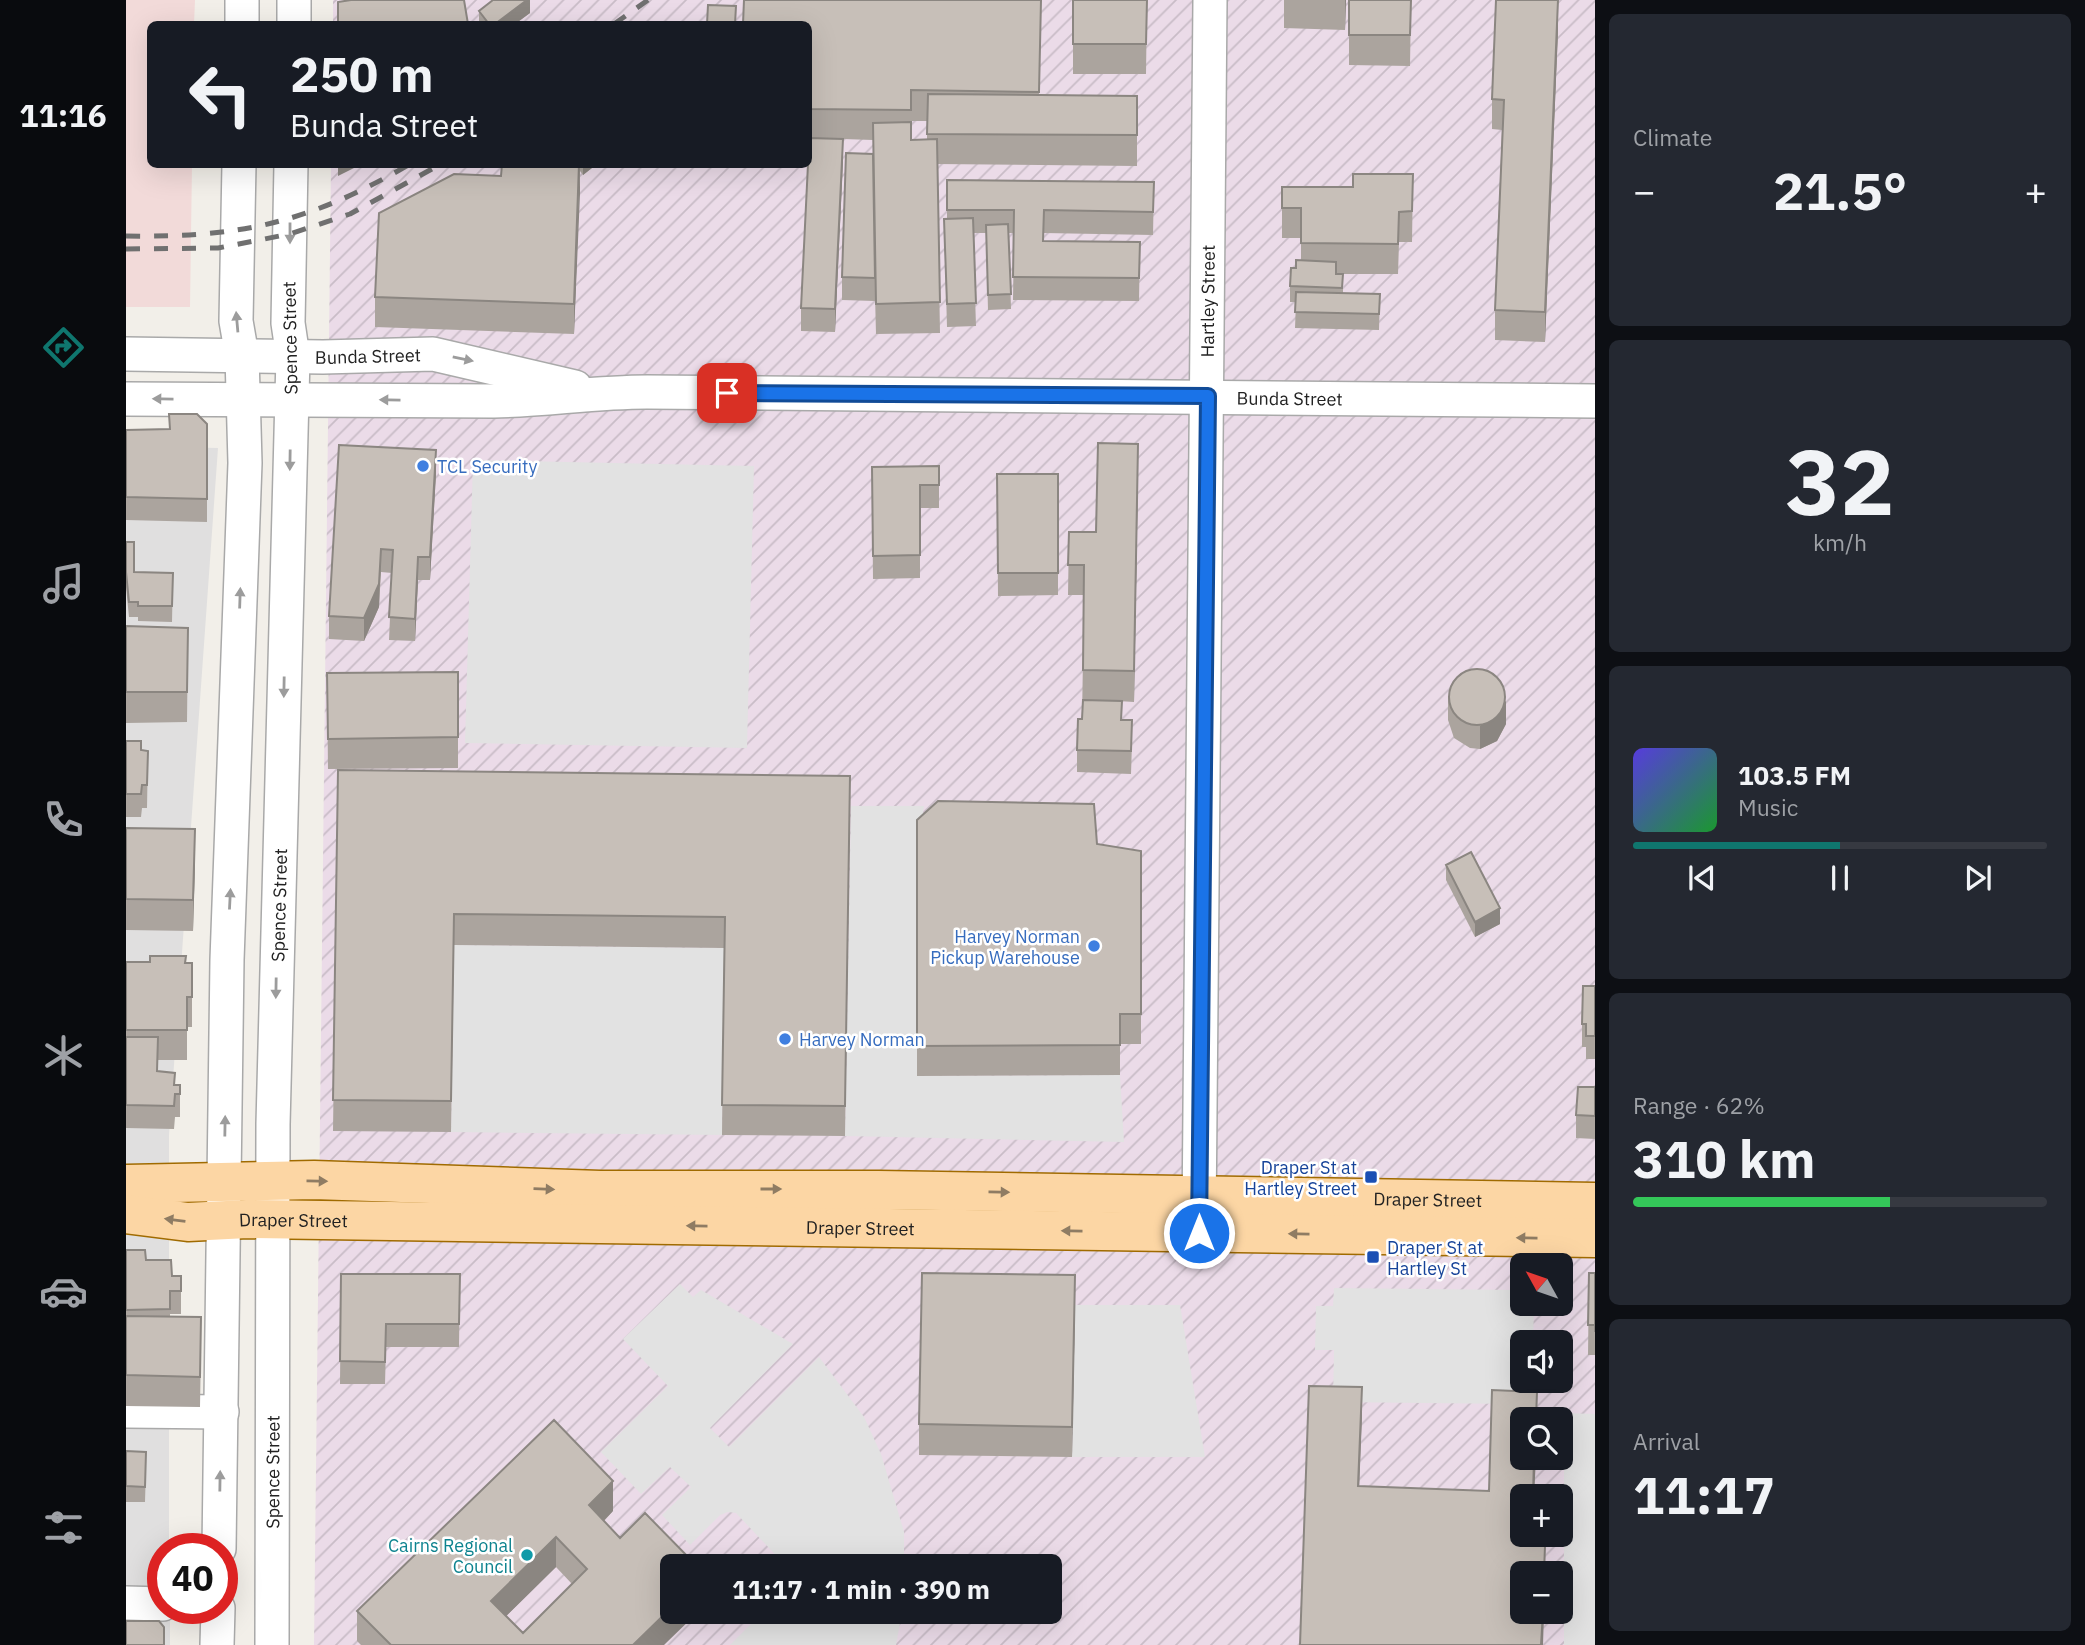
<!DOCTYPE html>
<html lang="en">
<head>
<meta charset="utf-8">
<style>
	:root { --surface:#171b24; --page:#242831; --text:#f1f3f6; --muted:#9ea1a6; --line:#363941; --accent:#0f766e }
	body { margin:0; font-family:"IBM Plex Sans",sans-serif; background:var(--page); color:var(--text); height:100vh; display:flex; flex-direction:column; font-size:26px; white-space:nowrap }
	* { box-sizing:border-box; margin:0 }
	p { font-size:23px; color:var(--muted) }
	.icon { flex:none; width:38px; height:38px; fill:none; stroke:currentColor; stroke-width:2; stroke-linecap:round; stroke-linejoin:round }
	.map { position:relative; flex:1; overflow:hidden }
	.drawer { display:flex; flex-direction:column; gap:14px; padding:14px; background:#0d0f14; width:490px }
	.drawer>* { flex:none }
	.banner { position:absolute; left:21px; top:21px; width:665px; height:147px; border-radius:10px; box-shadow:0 7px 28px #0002; background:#171b24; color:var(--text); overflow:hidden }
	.needle { width:46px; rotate:310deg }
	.controls { position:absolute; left:1384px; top:1253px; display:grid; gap:14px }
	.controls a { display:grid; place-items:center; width:63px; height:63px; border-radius:10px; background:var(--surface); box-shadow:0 7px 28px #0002; font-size:35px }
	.speed { position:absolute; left:21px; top:1533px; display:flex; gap:14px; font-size:35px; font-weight:700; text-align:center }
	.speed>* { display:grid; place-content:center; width:91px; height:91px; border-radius:50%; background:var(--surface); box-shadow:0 7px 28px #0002; line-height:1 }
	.speed .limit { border:10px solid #d22; background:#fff; color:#111 }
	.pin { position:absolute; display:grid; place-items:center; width:60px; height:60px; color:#fff; margin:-30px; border-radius:14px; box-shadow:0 4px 10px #0006 }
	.me { position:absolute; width:77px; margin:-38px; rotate:0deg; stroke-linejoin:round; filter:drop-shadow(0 0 5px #0008) }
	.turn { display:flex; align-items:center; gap:24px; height:147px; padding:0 28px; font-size:32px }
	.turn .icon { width:91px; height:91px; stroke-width:2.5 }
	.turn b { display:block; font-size:49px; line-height:60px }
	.big { font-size:52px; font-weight:700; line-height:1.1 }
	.drawer .tile { flex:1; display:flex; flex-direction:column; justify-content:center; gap:10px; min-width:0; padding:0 24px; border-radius:10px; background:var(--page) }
	.drawer .dial { align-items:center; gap:0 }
	.dial b { font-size:91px; line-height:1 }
	.song { display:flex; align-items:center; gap:21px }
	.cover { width:84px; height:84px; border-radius:10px; background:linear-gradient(135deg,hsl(250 70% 55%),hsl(130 70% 35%)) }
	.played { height:7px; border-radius:4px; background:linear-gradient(90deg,var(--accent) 50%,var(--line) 50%) }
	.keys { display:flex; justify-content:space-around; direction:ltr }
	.heat { display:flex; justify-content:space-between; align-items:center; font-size:38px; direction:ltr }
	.charge { height:10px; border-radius:5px; background:linear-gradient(90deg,#34c759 62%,var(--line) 0) }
	.trip { position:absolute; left:534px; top:1554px; width:402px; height:70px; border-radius:10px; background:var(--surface); box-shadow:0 7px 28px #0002; font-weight:700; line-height:70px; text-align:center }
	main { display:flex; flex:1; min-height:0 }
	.dock { display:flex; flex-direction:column; width:126px; justify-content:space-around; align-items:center; background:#090b0e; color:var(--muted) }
	.dock .icon { width:49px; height:49px }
	.dock .on { color:var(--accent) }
	.dock b { font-size:32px; color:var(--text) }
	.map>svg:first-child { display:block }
	.residential { fill:#e0dfdf }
	.commercial { fill:#f2dad9 }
	.industrial { fill:url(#industrial-furrows); fill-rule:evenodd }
	.parking { fill:#e2e2e2 }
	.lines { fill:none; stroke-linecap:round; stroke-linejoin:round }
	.minor-casing { stroke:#a9a9a9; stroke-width:36 }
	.major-casing { stroke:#a06b00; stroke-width:41 }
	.minor { stroke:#fff; stroke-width:33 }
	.major { stroke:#fcd6a4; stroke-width:38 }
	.rail { stroke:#707070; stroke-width:5; stroke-dasharray:14 14; stroke-linecap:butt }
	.wall { fill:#aba49e; fill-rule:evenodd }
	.shaded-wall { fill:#8b8681 }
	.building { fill:#c7bfb8; stroke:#8b8681; stroke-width:2; fill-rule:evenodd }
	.oneway { fill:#9c9c9c }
	.oneway2 { fill:#8f7c63 }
	.route-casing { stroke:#114b97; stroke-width:18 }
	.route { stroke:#1a73e8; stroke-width:12 }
	.shop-dot { fill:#3f7fe0; stroke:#fff; stroke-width:2.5 }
	.transit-dot { fill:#1a4fb4; stroke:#fff; stroke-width:2.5 }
	.culture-dot { fill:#0f9aa8; stroke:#fff; stroke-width:2.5 }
	.labels { text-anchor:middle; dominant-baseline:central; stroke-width:5; stroke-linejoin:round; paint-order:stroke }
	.street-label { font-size:18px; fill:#222; stroke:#fff }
	.shop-label { font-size:18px; fill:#366cbe; stroke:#fff; text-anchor:start }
	.transit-label { font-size:18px; fill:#164399; stroke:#fff; text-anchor:end }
	.culture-label { font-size:18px; fill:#0d838f; stroke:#fff; text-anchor:end }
</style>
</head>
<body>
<main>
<nav class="dock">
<b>11:16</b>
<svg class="icon on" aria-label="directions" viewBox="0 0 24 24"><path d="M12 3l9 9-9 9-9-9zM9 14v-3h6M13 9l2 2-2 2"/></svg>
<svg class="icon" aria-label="music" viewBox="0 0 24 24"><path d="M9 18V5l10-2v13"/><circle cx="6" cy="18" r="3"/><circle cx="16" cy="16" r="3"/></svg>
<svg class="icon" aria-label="phone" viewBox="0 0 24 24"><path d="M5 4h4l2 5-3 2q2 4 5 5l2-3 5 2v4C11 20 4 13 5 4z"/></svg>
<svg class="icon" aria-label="climate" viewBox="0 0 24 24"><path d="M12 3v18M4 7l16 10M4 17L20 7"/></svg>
<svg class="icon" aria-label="car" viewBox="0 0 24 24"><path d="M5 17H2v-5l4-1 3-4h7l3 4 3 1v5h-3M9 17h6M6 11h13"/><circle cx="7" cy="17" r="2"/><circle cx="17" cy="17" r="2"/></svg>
<svg class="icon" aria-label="filters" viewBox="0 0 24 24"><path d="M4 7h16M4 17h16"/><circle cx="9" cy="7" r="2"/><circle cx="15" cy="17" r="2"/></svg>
</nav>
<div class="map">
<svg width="1469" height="1645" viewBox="0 0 1469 1645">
	<defs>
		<pattern id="industrial-furrows" width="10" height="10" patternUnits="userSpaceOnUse" patternTransform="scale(1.75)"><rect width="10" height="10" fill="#ebdbe8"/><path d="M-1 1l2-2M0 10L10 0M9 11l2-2" fill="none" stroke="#c9bcc7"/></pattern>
	</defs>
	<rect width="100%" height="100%" fill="#f2efe9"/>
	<path class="residential" d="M0 446 92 448 43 1135V1549H37V1608H44V1645H0Z"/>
	<path class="commercial" d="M0 0H69L68 24H24V164L66 165 64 307H0Z"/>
	<path class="industrial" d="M207 0H1469V1645H188L205 165 682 164V24H207ZM1396 1265H1435V1304H1396ZM1396 1342H1435V1381H1396ZM1396 1419H1435V1458H1396ZM1396 1496H1435V1535H1396ZM546 1566H924V1612H546ZM1396 1573H1435V1612H1396Z"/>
	<path class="parking" d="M347 460 628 466 621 748 339 743Z
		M725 806H798L791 850V1076L994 1075 998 1142 719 1136Z
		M328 945 599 948 596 1135 325 1132Z
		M554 1284 567 1297 575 1290 667 1344 584 1428 603 1447 693 1357 738 1417 755 1454 778 1532V1566H660L610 1513 602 1512 594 1515 564 1545 536 1515 565 1487 544 1467 515 1494 475 1452 542 1386 497 1339Z
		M1208 1288 1393 1290V1308H1408L1407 1342H1396V1359H1389L1388 1404 1207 1402 1208 1350H1189L1190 1306H1207Z
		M949 1305H1054L1079 1457H946Z
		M1438 1413 1469 1414V1645H1438Z
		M637 1612H776L770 1645H604Z"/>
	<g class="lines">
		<g class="minor-casing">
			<g id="minor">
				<path d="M116 24V0"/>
				<path d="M168 24V0"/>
				<path id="s1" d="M0 354 197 357 307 354 449 387"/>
				<path id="s2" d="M0 399 368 401C419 400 470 392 521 392L1469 401"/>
				<path id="s3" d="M1073 1220 1084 0"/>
				<path d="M0 1411 96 1412"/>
				<path d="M93 1549 101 960 119 463 116 356 110 321 113 164"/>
				<path d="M0 1603 37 1604"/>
				<path d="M91 1645 92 1608"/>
				<path id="s4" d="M146 1645 147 1124 167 357 162 323 165 164"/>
			</g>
		</g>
		<g class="major-casing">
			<g id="major">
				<path id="s5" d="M0 1184 188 1180 474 1190H753L1469 1202"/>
				<path id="s6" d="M0 1214 62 1222 121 1219 1469 1238"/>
			</g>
		</g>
		<use href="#minor" class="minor"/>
		<use href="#major" class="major"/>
		<path class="rail" d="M488 24 522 0
			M0 236C116 238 184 222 284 164
			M0 249 92 248 164 234 224 214 315 164"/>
	</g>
	<path class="wall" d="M404 0V13L389 24H353V11Z
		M915 0 913 95 1011 96V166L811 164 814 333 750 334 749 295V301L716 300V277L747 154V140L717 139 709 332 675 331V308L682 164V24ZM785 121H801V140H785Z
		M947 0H1021L1020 74H947Z
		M1158 0H1220L1219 30 1158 28Z
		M1223 0H1285L1284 66 1223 65Z
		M1432 31 1419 342 1369 340V310L1376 130 1366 129V99Z
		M376 164H471L457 175 454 171 448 334 249 327V297L375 176Z
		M1287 174 1286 242H1273L1272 274H1210H1217V294H1254L1253 330 1169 328 1170 302H1164V286L1170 268 1175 260V238H1156V187H1227Z
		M821 180 1028 182 1027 235 918 233V241L1014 242 1013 301 887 300 888 233H883L885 309 862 310 860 233H847L850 326 821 327 818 219H821Z
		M81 424V522L0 520V430L43 429Z
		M813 466V508H794V578L747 579 746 467Z
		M310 473 304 580H292L289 641 263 640 266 573 255 572 253 607 238 641 203 639V616Z
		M871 474H932V595L872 596Z
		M1012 474 1008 702 992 701 996 720 1006 743 1005 774 951 772V750L956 719 958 595H942L943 532H970Z
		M0 542 8 572 47 573 46 622 12 621V617H3L0 587Z
		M0 626 62 628 61 722 0 723Z
		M332 672V768L202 769 201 673Z
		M1322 697 1380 724 1371 741 1354 749 1344 748 1328 738 1322 720Z
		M0 741 15 750 22 751 21 808H16L15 817H0Z
		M212 770 724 806 719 1136 596 1135 598 948 328 945 325 1132 207 1131Z
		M791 820 971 844 1015 851V1044H994V1075L791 1076Z
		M0 828 69 859 67 931 0 930Z
		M1320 865 1374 924 1349 937 1320 880Z
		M0 962 66 963V1027H61V1060H32L31 1071 49 1085H54V1117H49L48 1129 0 1128Z
		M1469 986V1059H1460V1047H1456V1024Z
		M1469 1087V1139L1450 1138V1115Z
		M0 1250 46 1276H55V1314H44V1316L75 1347 74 1407 0 1406Z
		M1463 1273H1469V1362V1355H1462Z
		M215 1274H334L333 1347H260L259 1384H214Z
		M949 1305 946 1457 793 1455V1424Z
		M0 1451 20 1467 19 1502H0Z
		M487 1511 478 1521 538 1645H235L231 1641V1611ZM430 1567 446 1584 397 1633 380 1616Z"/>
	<path class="shaded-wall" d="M401 0H404V13L389 24H369Z
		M1219 0H1220L1219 30Z
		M1432 0V31L1419 342V312Z
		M717 139V162L709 332V309Z
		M212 164H236L212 176Z
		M454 164V194L448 334V304Z
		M461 164H471L457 175V168Z
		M1012 444V474L1008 702V671Z
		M310 450V473L304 580V557Z
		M255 549 253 607 238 641V618Z
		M292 557V580L289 641V619Z
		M1380 701V724L1371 741 1354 749V726Z
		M69 829V859L67 931V900Z
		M1374 908V924L1349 937V922Z
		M949 1275V1305L946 1457V1427Z
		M1236 1387V1417L1232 1517V1486Z
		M1408 1458H1410L1408 1496H1407Z
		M487 1481V1511L463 1536V1505Z
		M430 1537V1567L365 1631V1601Z
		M546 1607V1612H572L538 1645H507Z
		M1417 1612H1418L1417 1645H1415Z"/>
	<path class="building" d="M225 0H338L342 24H212V2Z
		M367 0H401L369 24H363L353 11Z
		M618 0H915L913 92 785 90V110L682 109V24H617Z
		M947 0H1021L1020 44H947Z
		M1223 0H1285L1284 35H1223Z
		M1370 0H1432L1419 312 1369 310 1378 100 1366 99Z
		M582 5 610 6 609 24H581Z
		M802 94 1011 96V135L801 134Z
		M785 122V140L811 139 814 302 750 304 747 123Z
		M683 138 717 139 709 309 675 308 682 164Z
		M720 153 747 154 749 278 716 277Z
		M376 164H453L448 304 249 297 253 213 328 174 375 176Z
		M1227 174H1287L1286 211 1273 212 1272 244 1175 243V208H1156V187H1227Z
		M821 180 1028 182 1027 212 918 210 917 241 1014 242 1013 278 887 277 888 210H821Z
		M847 218 850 303 821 304 818 219Z
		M882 224 885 294 862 295 860 225Z
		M1170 260 1210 262V274H1217L1216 288 1164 286 1165 268H1170Z
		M1170 292 1254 294 1253 314 1169 312Z
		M43 414H71L81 424V499L0 497V430L44 429Z
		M972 443 1012 444 1008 671 957 670 958 565H942L943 532H970Z
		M213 445 310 450 304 557H292L289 619 263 617 267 550 255 549 253 584 238 618 203 616Z
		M813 466V485H794V555L747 556 746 467Z
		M871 474H932V573H872Z
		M0 542H8V572L47 573 46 606H12V602H3L0 572Z
		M0 626 62 628 61 692H0Z
		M1323 697a28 28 0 1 1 56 0a28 28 0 1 1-56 0Z
		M332 672V737L202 739 201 673Z
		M957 700 996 701 995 720H1006L1005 751 951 750 952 719H956Z
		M0 741H15V750L22 751 21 785H16L15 794H0Z
		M212 770 724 776 719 1106 596 1105 599 917 328 914 325 1101 207 1100Z
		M812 801 968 804 971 844 1015 851V1014H994V1045L791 1046V820Z
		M0 828 69 829 67 900 0 899Z
		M1345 852 1374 908 1349 922 1320 865Z
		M24 956H60L59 963H66V997H61V1030H0V962H24Z
		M1457 986H1469V1036H1460V1024H1456Z
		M0 1037H32L31 1071 49 1073 48 1085H54V1094H49L48 1106 0 1105Z
		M1452 1087H1469V1116L1450 1115Z
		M0 1250H19L20 1260H45L46 1276H55V1291H44V1309L0 1310Z
		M796 1273 949 1275 946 1427 793 1424Z
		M1463 1273H1469V1332V1325H1462Z
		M215 1274H334L333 1324H260L259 1362 214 1361Z
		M0 1316 75 1317 74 1377 0 1375Z
		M1183 1386 1236 1387 1232 1486 1363 1491 1366 1390 1411 1392 1410 1419H1396V1458H1408L1407 1496H1396V1535H1405V1546H1419L1418 1573H1396V1612H1417L1415 1645H1174Z
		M428 1420 487 1481 463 1505 494 1538 519 1513 571 1566H546V1607L507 1645H265L231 1611ZM430 1537 461 1569 397 1633 365 1601Z
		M0 1451 20 1452 19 1487 0 1486Z
		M0 1621H33L38 1627V1645H0Z"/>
	<defs><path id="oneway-solid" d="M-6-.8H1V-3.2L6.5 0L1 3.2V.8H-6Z" transform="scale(1.75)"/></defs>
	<g class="oneway">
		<use href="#oneway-solid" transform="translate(164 233) rotate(90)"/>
		<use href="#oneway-solid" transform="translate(111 322) rotate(-95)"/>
		<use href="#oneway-solid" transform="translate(337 359) rotate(12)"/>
		<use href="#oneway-solid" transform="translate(37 399) rotate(-179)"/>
		<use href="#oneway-solid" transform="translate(264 400) rotate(-179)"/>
		<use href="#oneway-solid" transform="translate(164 460) rotate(91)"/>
		<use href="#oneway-solid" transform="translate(114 598) rotate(-88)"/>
		<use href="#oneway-solid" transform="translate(158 687) rotate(91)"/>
		<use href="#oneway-solid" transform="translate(104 899) rotate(-87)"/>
		<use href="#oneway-solid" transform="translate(150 988) rotate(91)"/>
		<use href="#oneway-solid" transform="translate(99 1126) rotate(-89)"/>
		<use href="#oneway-solid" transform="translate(94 1481) rotate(-89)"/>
	</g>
	<g class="oneway2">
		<use href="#oneway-solid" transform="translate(191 1181) rotate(1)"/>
		<use href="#oneway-solid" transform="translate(418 1189) rotate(2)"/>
		<use href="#oneway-solid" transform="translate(645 1189)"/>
		<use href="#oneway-solid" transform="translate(873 1192) rotate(1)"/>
		<use href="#oneway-solid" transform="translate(49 1220) rotate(-173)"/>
		<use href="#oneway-solid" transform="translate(571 1226) rotate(-179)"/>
		<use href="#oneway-solid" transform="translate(946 1231) rotate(-179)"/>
		<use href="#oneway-solid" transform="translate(1173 1234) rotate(-179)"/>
		<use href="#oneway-solid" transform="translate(1401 1238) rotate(-179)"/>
	</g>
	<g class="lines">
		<g class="route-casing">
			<path id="route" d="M601 393 1082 396 1073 1233"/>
		</g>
		<use href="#route" class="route"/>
	</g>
	<g class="shop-dot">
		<circle cx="297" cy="466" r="7"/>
		<circle cx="968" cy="946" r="7"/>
		<circle cx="659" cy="1039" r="7"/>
	</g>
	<g class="transit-dot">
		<rect x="1238" y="1170" width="14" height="14" rx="3.5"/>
		<rect x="1240" y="1250" width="14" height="14" rx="3.5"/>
	</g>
	<circle class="culture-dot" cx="401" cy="1555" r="7"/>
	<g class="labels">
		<g class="street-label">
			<text stroke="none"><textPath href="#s3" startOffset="919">Hartley Street</textPath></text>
			<text transform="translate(164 338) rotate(-91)">Spence Street</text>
			<text stroke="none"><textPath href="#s1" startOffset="242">Bunda Street</textPath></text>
			<text stroke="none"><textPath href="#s2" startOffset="1164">Bunda Street</textPath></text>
			<text stroke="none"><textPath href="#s4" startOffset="740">Spence Street</textPath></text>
			<text stroke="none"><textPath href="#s5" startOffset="1302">Draper Street</textPath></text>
			<text stroke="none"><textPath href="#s6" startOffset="168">Draper Street</textPath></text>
			<text stroke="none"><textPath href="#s6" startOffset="735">Draper Street</textPath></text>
			<text stroke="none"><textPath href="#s4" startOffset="173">Spence Street</textPath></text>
		</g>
		<g class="shop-label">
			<text x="311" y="466">TCL Security</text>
			<text x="954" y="936" text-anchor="end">Harvey Norman<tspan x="954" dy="21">Pickup Warehouse</tspan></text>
			<text x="673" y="1039">Harvey Norman</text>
		</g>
		<g class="transit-label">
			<text x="1231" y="1167">Draper St at<tspan x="1231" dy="21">Hartley Street</tspan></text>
			<text x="1261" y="1247" text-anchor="start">Draper St at<tspan x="1261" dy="21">Hartley St</tspan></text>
		</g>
		<g class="culture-label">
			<text x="387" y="1545">Cairns Regional<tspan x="387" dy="21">Council</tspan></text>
		</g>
	</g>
</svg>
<div class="controls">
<a><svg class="needle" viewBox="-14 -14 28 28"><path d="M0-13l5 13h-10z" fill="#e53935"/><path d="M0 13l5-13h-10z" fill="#9ea1a6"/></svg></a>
<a><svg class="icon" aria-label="sound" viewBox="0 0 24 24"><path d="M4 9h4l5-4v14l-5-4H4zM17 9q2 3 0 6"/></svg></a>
<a><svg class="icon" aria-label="search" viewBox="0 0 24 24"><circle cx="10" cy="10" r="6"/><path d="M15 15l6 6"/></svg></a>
<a>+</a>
<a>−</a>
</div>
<div class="speed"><div class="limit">40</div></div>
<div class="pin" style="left:601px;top:393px;background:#d93025"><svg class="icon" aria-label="arrive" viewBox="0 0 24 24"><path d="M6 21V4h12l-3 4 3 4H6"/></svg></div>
<svg class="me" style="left:1073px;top:1233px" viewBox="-20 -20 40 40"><circle r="17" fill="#1a73e8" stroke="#fff" stroke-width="3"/><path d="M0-11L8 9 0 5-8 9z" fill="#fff"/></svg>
<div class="trip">11:17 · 1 min · 390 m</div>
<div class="banner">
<div class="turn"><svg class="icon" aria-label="left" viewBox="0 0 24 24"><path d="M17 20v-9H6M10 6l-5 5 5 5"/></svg><div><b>250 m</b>Bunda Street</div></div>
</div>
</div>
<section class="drawer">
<div class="tile"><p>Climate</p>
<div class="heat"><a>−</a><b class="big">21.5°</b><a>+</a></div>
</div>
<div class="tile dial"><b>32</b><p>km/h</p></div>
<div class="tile">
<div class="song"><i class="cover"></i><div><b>103.5 FM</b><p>Music</p></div></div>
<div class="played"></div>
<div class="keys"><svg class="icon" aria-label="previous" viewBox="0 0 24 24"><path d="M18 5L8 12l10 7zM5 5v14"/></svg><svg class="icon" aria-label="pause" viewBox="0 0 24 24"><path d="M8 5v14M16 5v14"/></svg><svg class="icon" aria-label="next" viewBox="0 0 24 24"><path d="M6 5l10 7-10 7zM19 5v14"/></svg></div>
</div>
<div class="tile"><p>Range · 62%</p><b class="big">310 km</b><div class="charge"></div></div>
<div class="tile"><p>Arrival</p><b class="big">11:17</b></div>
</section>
</main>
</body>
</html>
